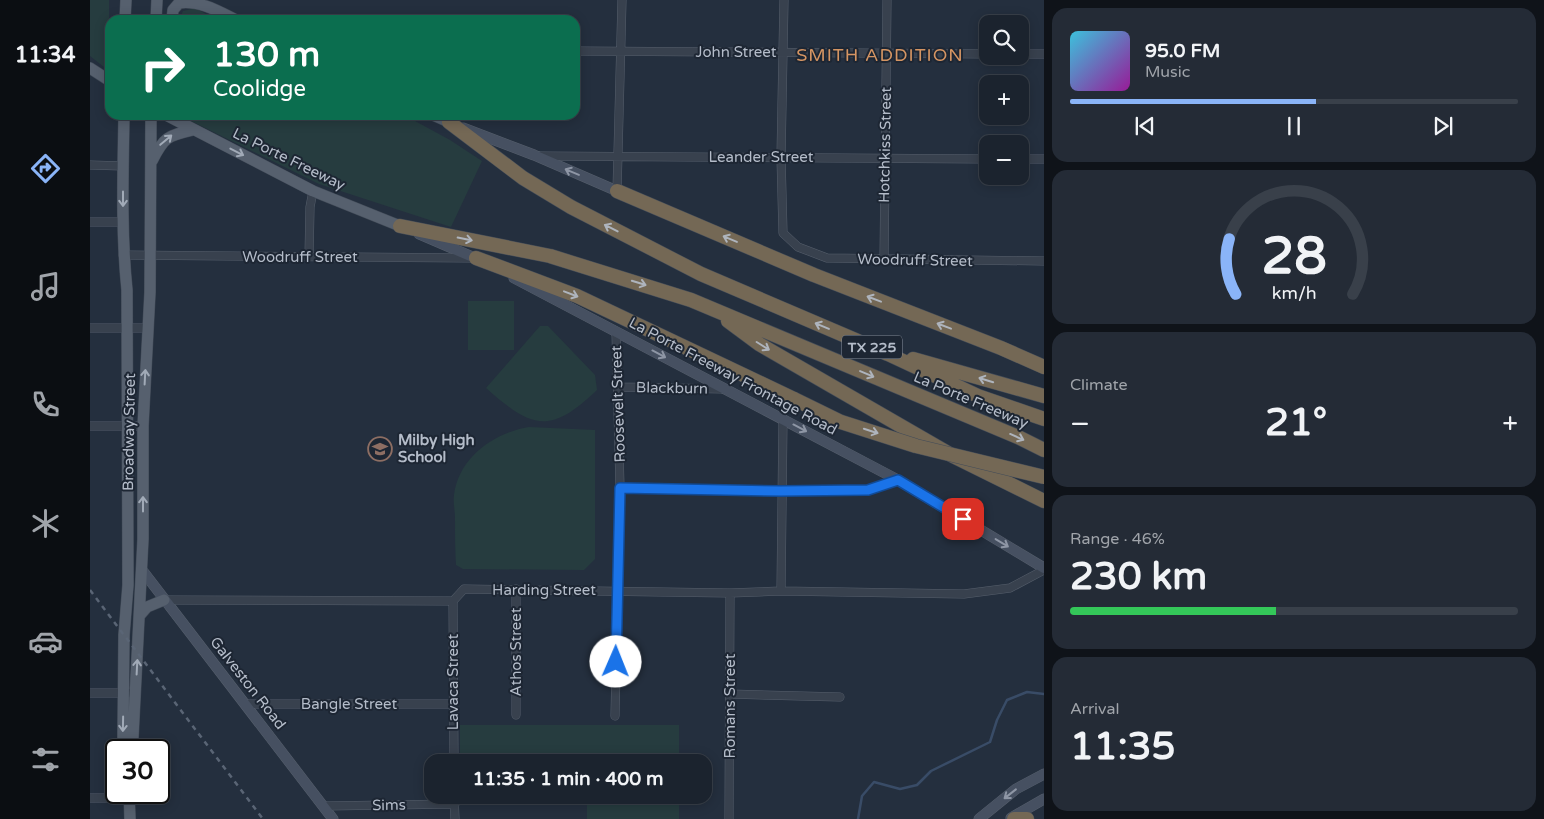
<!DOCTYPE html>
<html lang="en">
<head>
<meta charset="utf-8">
<style>
	:root { --surface:#1b232e; --page:#242b36; --text:#f1f3f6; --muted:#a0a4aa; --line:#39404a; --accent:#8ab4f8 }
	body { margin:0; font-family:"Varela Round",sans-serif; background:var(--page); color:var(--text); height:100vh; display:flex; flex-direction:column; font-size:19px; white-space:nowrap }
	* { box-sizing:border-box; margin:0 }
	p { font-size:16px; color:var(--muted) }
	.icon { flex:none; width:28px; height:28px; fill:none; stroke:currentColor; stroke-width:2; stroke-linecap:round; stroke-linejoin:round }
	.map { position:relative; flex:1; overflow:hidden }
	.sheet { display:flex; flex-direction:column; gap:8px; padding:8px; background:#0f1319; width:500px }
	.sheet>* { flex:none }
	.banner { position:absolute; left:15px; top:15px; width:475px; height:105px; border-radius:15px; box-shadow:0 2px 12px #0003,0 0 0 1px var(--line); background:#0b6e4f; color:#fff; overflow:hidden }
	.tools { position:absolute; left:889px; top:15px; display:grid; gap:10px }
	.tools a { display:grid; place-items:center; width:50px; height:50px; border-radius:10px; background:var(--surface); box-shadow:0 2px 12px #0003,0 0 0 1px var(--line); font-size:25px }
	.speed { position:absolute; left:15px; top:739px; display:flex; gap:10px; font-size:25px; font-weight:700; text-align:center }
	.speed>* { display:grid; place-content:center; width:65px; height:65px; border-radius:50%; background:var(--surface); box-shadow:0 2px 12px #0003,0 0 0 1px var(--line); line-height:1 }
	.speed .limit { border:2px solid #111; border-radius:8px; background:#fff; color:#111 }
	.pin { position:absolute; display:grid; place-items:center; width:42px; height:42px; color:#fff; margin:-21px; border-radius:10px; box-shadow:0 2px 8px #0006 }
	.me { position:absolute; width:55px; margin:-28px; rotate:1deg; stroke-linejoin:round; filter:drop-shadow(0 0 4px #0008) }
	.turn { display:flex; align-items:center; gap:18px; height:105px; padding:0 25px; font-size:22px }
	.turn .icon { width:65px; height:65px; stroke-width:2.5 }
	.turn b { display:block; font-size:35px; line-height:42px }
	.big { font-size:38px; font-weight:700; line-height:1.1 }
	.sheet .widget { flex:1; display:flex; flex-direction:column; justify-content:center; gap:8px; min-width:0; padding:0 18px; border-radius:15px; background:var(--page) }
	.sheet .dial { align-items:center; gap:0 }
	.dial svg { height:130px; overflow:visible; fill:none; stroke:var(--line); stroke-width:7; stroke-linecap:round; text-anchor:middle }
	.dial text { fill:var(--text); stroke:none }
	.song { display:flex; align-items:center; gap:15px }
	.cover { width:60px; height:60px; border-radius:8px; background:linear-gradient(135deg,hsl(190 70% 55%),hsl(300 70% 35%)) }
	.played { height:5px; border-radius:2px; background:linear-gradient(90deg,var(--accent) 55%,var(--line) 55%) }
	.keys { display:flex; justify-content:space-around; direction:ltr }
	.heat { display:flex; justify-content:space-between; align-items:center; font-size:28px; direction:ltr }
	.charge { height:8px; border-radius:4px; background:linear-gradient(90deg,#34c759 46%,var(--line) 0) }
	.trip { position:absolute; left:334px; top:754px; width:288px; height:50px; border-radius:15px; background:var(--surface); box-shadow:0 2px 12px #0003,0 0 0 1px var(--line); font-weight:700; line-height:50px; text-align:center }
	main { display:flex; flex:1; min-height:0 }
	.menu { display:flex; flex-direction:column; width:90px; justify-content:space-around; align-items:center; background:#0b0e12; color:var(--muted) }
	.menu .icon { width:35px; height:35px }
	.menu .current { color:var(--accent) }
	.menu b { font-size:22px; color:var(--text) }
	.map>svg:first-child { display:block }
	.green { fill:#263c3f }
	.lines { fill:none; stroke-linecap:round; stroke-linejoin:round }
	.stream { stroke:#394c67; stroke-width:2.5 }
	.street-casing { stroke:#565f6c; stroke-width:9 }
	.secondary-casing { stroke:#565f6c; stroke-width:11 }
	.primary-casing { stroke:#414a57; stroke-width:12 }
	.highway-casing { stroke:#434c59; stroke-width:15 }
	.street { stroke:#38414e; stroke-width:8 }
	.secondary { stroke:#465061; stroke-width:10 }
	.primary { stroke:#56606e; stroke-width:11 }
	.highway { stroke:#746855; stroke-width:14 }
	.rail { stroke:#5a6575; stroke-width:2.5; stroke-dasharray:5 5; stroke-linecap:butt }
	.highway-bridge-casing { stroke:#434c59; stroke-width:15; stroke-linecap:butt }
	.highway-bridge { stroke:#746855; stroke-width:14 }
	.oneway { stroke:#a1aab7 }
	.oneway2 { stroke:#8e96a5 }
	.oneway3 { stroke:#aeb4bd }
	.route-casing { stroke:#114b97; stroke-width:12 }
	.route { stroke:#1a73e8; stroke-width:9 }
	.labels { text-anchor:middle; dominant-baseline:central; stroke-width:4; stroke-linejoin:round; paint-order:stroke }
	.shield { fill:#1d2633; stroke:#878f9c; stroke-width:1 }
	.shield-label { font-size:14px; font-weight:bold; fill:#b4bcc9 }
	.street-label { font-size:15px; fill:#b4bcc9; stroke:#1d2633 }
	.poi-label { font-size:15px; font-weight:bold; fill:#b4bcc9; stroke:#1d2633; text-anchor:start }
	.quarter-label { font-size:18px; letter-spacing:1px; fill:#d59563; stroke:#1d2633 }
</style>
</head>
<body>
<main>
<nav class="menu">
<b>11:34</b>
<svg class="icon current" aria-label="directions" viewBox="0 0 24 24"><path d="M12 3l9 9-9 9-9-9zM9 14v-3h6M13 9l2 2-2 2"/></svg>
<svg class="icon" aria-label="music" viewBox="0 0 24 24"><path d="M9 18V5l10-2v13"/><circle cx="6" cy="18" r="3"/><circle cx="16" cy="16" r="3"/></svg>
<svg class="icon" aria-label="phone" viewBox="0 0 24 24"><path d="M5 4h4l2 5-3 2q2 4 5 5l2-3 5 2v4C11 20 4 13 5 4z"/></svg>
<svg class="icon" aria-label="climate" viewBox="0 0 24 24"><path d="M12 3v18M4 7l16 10M4 17L20 7"/></svg>
<svg class="icon" aria-label="car" viewBox="0 0 24 24"><path d="M5 17H2v-5l4-1 3-4h7l3 4 3 1v5h-3M9 17h6M6 11h13"/><circle cx="7" cy="17" r="2"/><circle cx="17" cy="17" r="2"/></svg>
<svg class="icon" aria-label="filters" viewBox="0 0 24 24"><path d="M4 7h16M4 17h16"/><circle cx="9" cy="7" r="2"/><circle cx="15" cy="17" r="2"/></svg>
</nav>
<div class="map">
<svg width="954" height="819" viewBox="0 0 954 819">
	<rect width="100%" height="100%" fill="#242f3e"/>
	<path class="green" d="M0 0H19V71L0 56Z
		M106 8 125 20H89L93 11Z
		M97 115H314L360 140 392 161 361 227 229 184 99 120Z
		M424 301V350H378V301Z
		M450 326H458L505 375 507 390C460 435 442 429 396 388Z
		M439 427 505 430V559L494 570 373 569 366 565C365 549 365 534 365 518 365 511 363 503 364 495 369 457 404 433 439 427Z
		M370 725H589V762H370Z
		M497 795H589V819H497Z"/>
	<g class="lines">
		<path class="stream" d="M768 819 772 796 784 782 810 789 827 785 841 771 900 742 907 720 917 700 937 692 954 694"/>
		<g class="street-casing">
			<path id="street" d="M694 0 691 157 693 233 708 247 737 258 954 261
				M485 51 898 54
				M930 54H954
				M448 156 898 159
				M930 159H954
				M0 165 33 166
				M527 191 532 0
				M0 222H33
				M33 255 381 258
				M219 257 220 207 223 191
				M794 260 797 0
				M0 328H57
				M529 387 634 389
				M0 426H53
				M530 488 691 491 778 490 808 480
				M691 591 693 419
				M74 600 363 601 374 589 640 593 691 591 874 594 920 588 954 570
				M363 601 364 762
				M0 693H38
				M639 694 750 697
				M156 704H363
				M426 715V589
				M525 716 530 488 526 332
				M364 795 365 819
				M0 798H40
				M234 806 365 804
				M639 819 640 593"/>
		</g>
		<g class="secondary-casing">
			<path id="secondary" d="M373 128 444 155 527 191
				M329 234 392 261
				M424 278 808 480 954 568
				M52 570 243 819
				M921 818 954 799
				M889 819 926 789 954 774"/>
		</g>
		<g class="primary-casing">
			<path id="primary" d="M35 20 36 0
				M66 20 67 0
				M82 20 83 10 89 3C109 0 128 11 146 20
				M0 68 20 81
				M34 115C33 174 31 232 37 290L38 585 34 635 33 738 35 750
				M76 115 223 191 310 226
				M343 115 359 122
				M62 161C74 137 77 136 103 130
				M50 615 57 607 74 600
				M41 750 43 737 53 539V426L60 292 61 115
				M39 792 40 819"/>
		</g>
		<g class="highway-casing">
			<path id="highway" d="M359 122 433 178 481 207 611 274 798 354 888 396 954 419
				M527 191 724 275 911 348 954 367
				M310 226 460 256 601 300 928 437 954 450
				M386 258 487 296 704 399
				M638 321 669 344 863 456 954 501
				M823 359 954 396
				M924 819H937"/>
		</g>
		<use href="#street" class="street"/>
		<use href="#secondary" class="secondary"/>
		<use href="#primary" class="primary"/>
		<use href="#highway" class="highway"/>
		<path class="rail" d="M0 590 173 819"/>
		<g class="highway-bridge-casing">
			<path id="highway-bridge" d="M704 399 751 422 826 446 954 477"/>
		</g>
		<use href="#highway-bridge" class="highway-bridge"/>
	</g>
	<defs><path id="oneway-shaft" d="M-6 0H5M1.5-3L5.5 0L1.5 3" fill="none" stroke-width="1.6" stroke-linecap="round" stroke-linejoin="round" transform="scale(1.25)"/></defs>
	<g class="oneway">
		<use href="#oneway-shaft" transform="translate(76 140) rotate(-40)"/>
		<use href="#oneway-shaft" transform="translate(147 152) rotate(27)"/>
		<use href="#oneway-shaft" transform="translate(33 199) rotate(90)"/>
		<use href="#oneway-shaft" transform="translate(55 377) rotate(-87)"/>
		<use href="#oneway-shaft" transform="translate(53 504) rotate(-90)"/>
		<use href="#oneway-shaft" transform="translate(47 667) rotate(-87)"/>
		<use href="#oneway-shaft" transform="translate(33 724) rotate(91)"/>
	</g>
	<g class="oneway2">
		<use href="#oneway-shaft" transform="translate(482 172) rotate(-157)"/>
		<use href="#oneway-shaft" transform="translate(569 354) rotate(28)"/>
		<use href="#oneway-shaft" transform="translate(710 428) rotate(28)"/>
		<use href="#oneway-shaft" transform="translate(912 543) rotate(31)"/>
		<use href="#oneway-shaft" transform="translate(920 794) rotate(142)"/>
	</g>
	<g class="oneway3">
		<use href="#oneway-shaft" transform="translate(521 228) rotate(-153)"/>
		<use href="#oneway-shaft" transform="translate(375 239) rotate(11)"/>
		<use href="#oneway-shaft" transform="translate(640 239) rotate(-157)"/>
		<use href="#oneway-shaft" transform="translate(549 283) rotate(17)"/>
		<use href="#oneway-shaft" transform="translate(481 294) rotate(21)"/>
		<use href="#oneway-shaft" transform="translate(784 299) rotate(-159)"/>
		<use href="#oneway-shaft" transform="translate(732 326) rotate(-157)"/>
		<use href="#oneway-shaft" transform="translate(854 326) rotate(-159)"/>
		<use href="#oneway-shaft" transform="translate(673 346) rotate(32)"/>
		<use href="#oneway-shaft" transform="translate(777 374) rotate(23)"/>
		<use href="#oneway-shaft" transform="translate(896 380) rotate(-163)"/>
		<use href="#oneway-shaft" transform="translate(781 431) rotate(18)"/>
		<use href="#oneway-shaft" transform="translate(927 437) rotate(24)"/>
	</g>
	<g class="lines">
		<g class="route-casing">
			<path id="route" d="M526 662 530 488 691 491 778 490 808 480 873 519"/>
		</g>
		<use href="#route" class="route"/>
	</g>
	<defs>
		<g id="school-ring" transform="scale(1.25)"><circle r="9.5" fill="#1d2633" stroke="#8d6e63" stroke-width="1.5"/><path d="M0-5L7-2L0 1L-7-2ZM-4 1L0 2.5L4 1V4Q0 6-4 4Z" fill="#8d6e63"/></g>
	</defs>
	<g fill-rule="evenodd">
		<use href="#school-ring" x="290" y="449"/>
	</g>
	<g class="labels">
		<rect class="shield" x="752" y="335.5" width="60" height="23" rx="4"/>
		<g class="shield-label">
			<text x="782" y="347">TX 225</text>
		</g>
		<g class="street-label">
			<text x="646" y="52">John Street</text>
			<text transform="translate(795 145) rotate(-89)">Hotchkiss Street</text>
			<text x="671" y="157">Leander Street</text>
			<text transform="translate(199 159) rotate(26)">La Porte Freeway</text>
			<text x="210" y="257">Woodruff Street</text>
			<text transform="translate(825 260) rotate(1)">Woodruff Street</text>
			<text transform="translate(643 376) rotate(28)">La Porte Freeway Frontage Road</text>
			<text transform="translate(582 388) rotate(1)">Blackburn</text>
			<text transform="translate(881 400) rotate(23)">La Porte Freeway</text>
			<text transform="translate(528 404) rotate(-92)">Roosevelt Street</text>
			<text transform="translate(39 432) rotate(-89)">Broadway Street</text>
			<text x="454" y="590">Harding Street</text>
			<text transform="translate(426 652) rotate(-90)">Athos Street</text>
			<text transform="translate(363 682) rotate(-90)">Lavaca Street</text>
			<text transform="translate(158 683) rotate(52)">Galveston Road</text>
			<text x="259" y="704">Bangle Street</text>
			<text transform="translate(640 706) rotate(-90)">Romans Street</text>
			<text transform="translate(299 805) rotate(-1)">Sims</text>
		</g>
		<g class="poi-label">
			<text x="308" y="440">Milby High<tspan x="308" dy="17">School</tspan></text>
		</g>
		<g class="quarter-label">
			<text x="790" y="55">SMITH ADDITION</text>
		</g>
	</g>
</svg>
<div class="tools">
<a><svg class="icon" aria-label="search" viewBox="0 0 24 24"><circle cx="10" cy="10" r="6"/><path d="M15 15l6 6"/></svg></a>
<a>+</a>
<a>−</a>
</div>
<div class="speed"><div class="limit">30</div></div>
<div class="pin" style="left:873px;top:519px;background:#d93025"><svg class="icon" aria-label="arrive" viewBox="0 0 24 24"><path d="M6 21V4h12l-3 4 3 4H6"/></svg></div>
<svg class="me" style="left:526px;top:662px" viewBox="-20 -20 40 40"><circle r="19" fill="#fff"/><path d="M0-13L10 11 0 6-10 11z" fill="#1a73e8"/></svg>
<div class="trip">11:35 · 1 min · 400 m</div>
<div class="banner">
<div class="turn"><svg class="icon" aria-label="right" viewBox="0 0 24 24"><path d="M7 20v-9h11M14 6l5 5-5 5"/></svg><div><b>130 m</b>Coolidge</div></div>
</div>
</div>
<section class="sheet">
<div class="widget">
<div class="song"><i class="cover"></i><div><b>95.0 FM</b><p>Music</p></div></div>
<div class="played"></div>
<div class="keys"><svg class="icon" aria-label="previous" viewBox="0 0 24 24"><path d="M18 5L8 12l10 7zM5 5v14"/></svg><svg class="icon" aria-label="pause" viewBox="0 0 24 24"><path d="M8 5v14M16 5v14"/></svg><svg class="icon" aria-label="next" viewBox="0 0 24 24"><path d="M6 5l10 7-10 7zM19 5v14"/></svg></div>
</div>
<div class="widget dial"><svg viewBox="0 0 100 80">
<path d="M14 69A42 42 0 1 1 86 69"/>
<path d="M14 69A42 42 0 0 1 10 35" stroke="#8ab4f8"/>
<text x="50" y="56" font-size="32" font-weight="700">28</text>
<text x="50" y="72" font-size="11">km/h</text>
</svg></div>
<div class="widget"><p>Climate</p>
<div class="heat"><a>−</a><b class="big">21°</b><a>+</a></div>
</div>
<div class="widget"><p>Range · 46%</p><b class="big">230 km</b><div class="charge"></div></div>
<div class="widget"><p>Arrival</p><b class="big">11:35</b></div>
</section>
</main>
</body>
</html>
